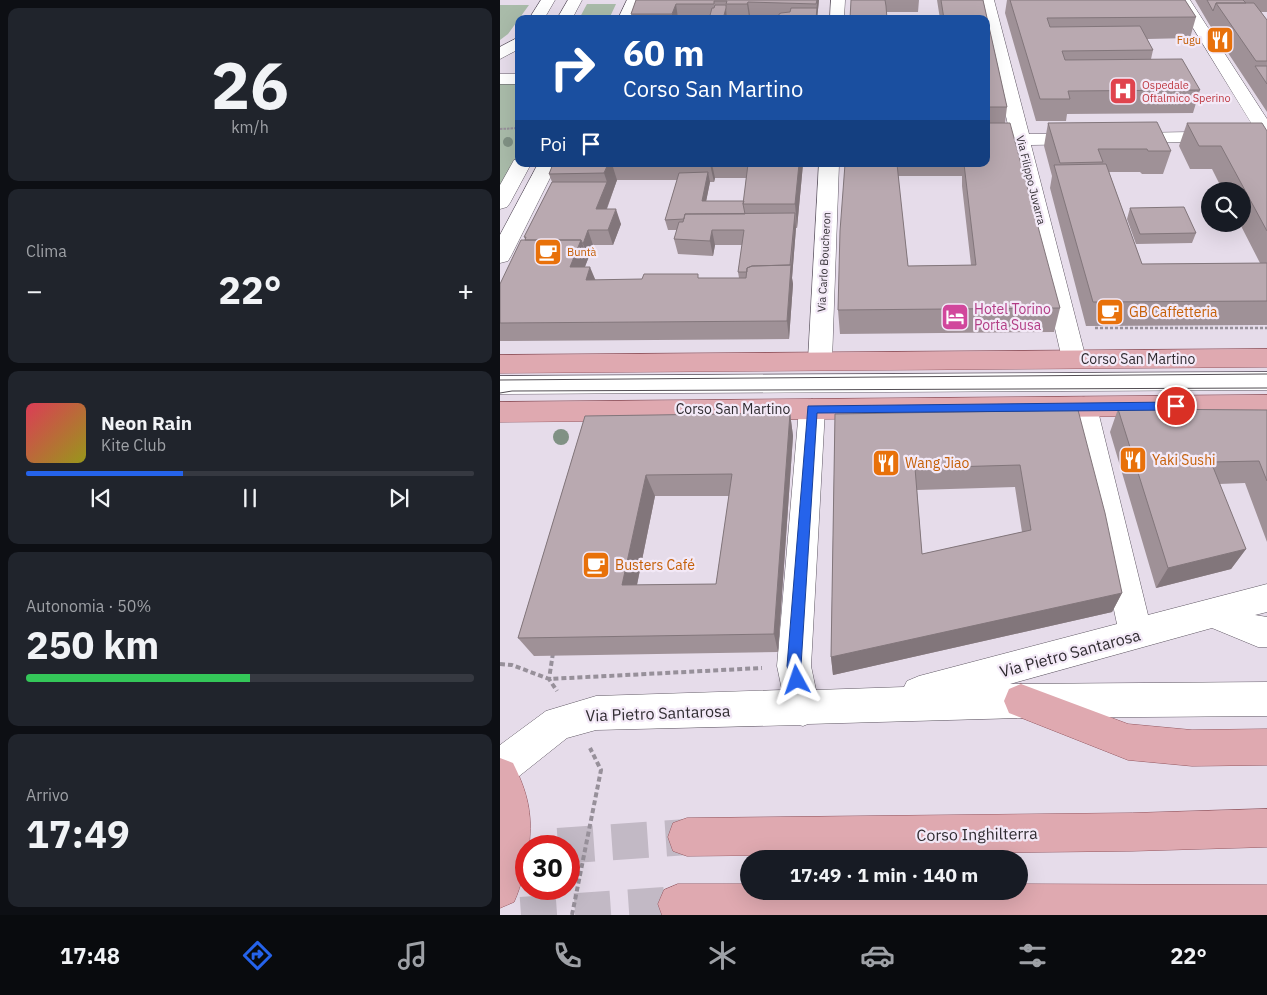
<!DOCTYPE html>
<html lang="it">
<head>
<meta charset="utf-8">
<style>
	:root { --surface:#171b24; --page:#20242c; --text:#f1f3f6; --muted:#9ea1a6; --line:#363941; --accent:#2563eb }
	body { margin:0; font-family:"IBM Plex Sans",sans-serif; background:var(--page); color:var(--text); height:100vh; display:flex; flex-direction:column; font-size:19px; white-space:nowrap }
	* { box-sizing:border-box; margin:0 }
	p { font-size:16px; color:var(--muted) }
	.icon { flex:none; width:28px; height:28px; fill:none; stroke:currentColor; stroke-width:2; stroke-linecap:round; stroke-linejoin:round }
	.map { position:relative; flex:1; overflow:hidden }
	.side { display:flex; flex-direction:column; gap:8px; padding:8px; background:#0d0f14; width:500px }
	.side>* { flex:none }
	.guide { position:absolute; left:15px; top:15px; width:475px; height:152px; border-radius:10px; box-shadow:0 5px 20px #0002; background:#1a4fa0; color:#fff; overflow:hidden }
	.fabs { position:absolute; left:701px; top:182px; display:grid; gap:10px }
	.fabs a { display:grid; place-items:center; width:50px; height:50px; border-radius:50%; background:var(--surface); box-shadow:0 5px 20px #0002; font-size:25px }
	.speed { position:absolute; left:15px; top:835px; display:flex; gap:10px; font-size:25px; font-weight:700; text-align:center }
	.speed>* { display:grid; place-content:center; width:65px; height:65px; border-radius:50%; background:var(--surface); box-shadow:0 5px 20px #0002; line-height:1 }
	.speed .limit { border:8px solid #d22; background:#fff; color:#111 }
	.pin { position:absolute; display:grid; place-items:center; width:42px; height:42px; color:#fff; margin:-21px; border:2px solid #fff; border-radius:50%; box-shadow:0 1px 5px #0007 }
	.me { position:absolute; width:55px; margin:-28px; rotate:355deg; stroke-linejoin:round; filter:drop-shadow(0 0 4px #0008) }
	.turn { display:flex; align-items:center; gap:18px; height:105px; padding:0 25px; font-size:22px }
	.turn .icon { width:65px; height:65px; stroke-width:2.5 }
	.turn b { display:block; font-size:35px; line-height:42px }
	.then { display:flex; align-items:center; height:48px; padding:0 25px; background:#0003; gap:10px; font-size:19px }
	.big { font-size:38px; font-weight:800; line-height:1.1 }
	.side .tile { flex:1; display:flex; flex-direction:column; justify-content:center; gap:8px; min-width:0; padding:0 18px; border-radius:10px; background:var(--page) }
	.side .dial { align-items:center; gap:0 }
	.dial b { font-size:65px; line-height:1 }
	.song { display:flex; align-items:center; gap:15px }
	.cover { width:60px; height:60px; border-radius:8px; background:linear-gradient(135deg,hsl(350 70% 55%),hsl(60 70% 35%)) }
	.played { height:5px; border-radius:2px; background:linear-gradient(90deg,var(--accent) 35%,var(--line) 35%) }
	.keys { display:flex; justify-content:space-around; direction:ltr }
	.heat { display:flex; justify-content:space-between; align-items:center; font-size:28px; direction:ltr }
	.charge { height:8px; border-radius:4px; background:linear-gradient(90deg,#34c759 50%,var(--line) 0) }
	.trip { position:absolute; left:240px; top:850px; width:288px; height:50px; border-radius:25px; background:var(--surface); box-shadow:0 5px 20px #0002; font-weight:800; line-height:50px; text-align:center }
	.tab-bar { display:flex; height:80px; justify-content:space-around; align-items:center; background:#090b0e; color:var(--muted) }
	.tab-bar .icon { width:35px; height:35px }
	.tab-bar .current { color:var(--accent) }
	.tab-bar b { font-size:22px; color:var(--text) }
	main { display:flex; flex:1; min-height:0 }
	.map>svg:first-child { display:block }
	.green { fill:#a9bba9 }
	.lines { fill:none; stroke-linecap:round; stroke-linejoin:round }
	.major-tunnel { stroke:#c2b9c5; stroke-width:36; stroke-dasharray:36 18; stroke-linecap:butt }
	.minor-casing { stroke:#615965; stroke-width:1 }
	.major-casing { stroke:#945861; stroke-width:1 }
	.path-far2 { stroke:#97909a; stroke-width:2; stroke-dasharray:2.5 1; stroke-linecap:butt }
	.path-far1 { stroke:#97909a; stroke-width:2.5; stroke-dasharray:3 2; stroke-linecap:butt }
	.path { stroke:#97909a; stroke-width:4; stroke-dasharray:5 3; stroke-linecap:butt }
	.minor { fill:#fff; fill-rule:evenodd }
	.major { fill:#dfa9b0; fill-rule:evenodd }
	.tram { stroke:#524d53; stroke-width:1 }
	.tree { fill:#809184 }
	.wall { fill:#9f9197; fill-rule:evenodd }
	.shaded-wall { fill:#82767b }
	.building { fill:#b9a9b0; stroke:#82767b; fill-rule:evenodd }
	.route { fill:#2563eb; stroke:#184099 }
	.labels { text-anchor:middle; dominant-baseline:central; stroke-width:4.5; stroke-linejoin:round; paint-order:stroke }
	.far-food-label { font-size:11px; fill:#c56008; stroke:#f3e9f7; text-anchor:end }
	.far-health-label { font-size:11px; fill:#be3a42; stroke:#f3e9f7; text-anchor:start }
	.far-street-label { font-size:11px; fill:#302c31; stroke:#f3e9f7 }
	.hotel-label { font-size:14px; fill:#b23c85; stroke:#f3e9f7; text-anchor:start }
	.food-label { font-size:14px; fill:#c56008; stroke:#f3e9f7; text-anchor:start }
	.street-label { font-size:14px; fill:#302c31; stroke:#f3e9f7 }
	.near-street-label { font-size:16px; fill:#302c31; stroke:#f3e9f7 }
</style>
</head>
<body>
<main>
<section class="side">
<div class="tile dial"><b>26</b><p>km/h</p></div>
<div class="tile"><p>Clima</p>
<div class="heat"><a>−</a><b class="big">22°</b><a>+</a></div>
</div>
<div class="tile">
<div class="song"><i class="cover"></i><div><b>Neon Rain</b><p>Kite Club</p></div></div>
<div class="played"></div>
<div class="keys"><svg class="icon" aria-label="previous" viewBox="0 0 24 24"><path d="M18 5L8 12l10 7zM5 5v14"/></svg><svg class="icon" aria-label="pause" viewBox="0 0 24 24"><path d="M8 5v14M16 5v14"/></svg><svg class="icon" aria-label="next" viewBox="0 0 24 24"><path d="M6 5l10 7-10 7zM19 5v14"/></svg></div>
</div>
<div class="tile"><p>Autonomia · 50%</p><b class="big">250 km</b><div class="charge"></div></div>
<div class="tile"><p>Arrivo</p><b class="big">17:49</b></div>
</section>
<div class="map">
<svg width="767" height="915" viewBox="0 0 767 915">
	<rect width="100%" height="100%" fill="#e6dcea"/>
	<path class="green" d="M87 4H116L109 19H79Z
		M0 5H29L8 34 0 40Z
		M0 82H19V159L0 194Z"/>
	<g class="lines">
		<path class="major-tunnel" d="M58 846 187 837
			M21 915 178 904"/>
		<g class="minor-casing">
			<path id="minor" d="M41 0H55L44 19H29Z
				M68 0H82L72 19H57Z
				M127 0H141L133 19H118Z
				M331 0H345L344 19H330Z
				M480 0H494L529 134H582L588 135 591 139 588 143 582 144 531 145 586 359 583 365 574 368 565 365 562 359 513 145 486 146V134H510L486 28V19H484Z
				M676 0H690L767 119V141L628 143 622 142 619 138 622 134 628 133 756 131Z
				M19 37V49L0 59V47Z
				M0 74H19V84H0Z
				M19 159V164H31L10 203 7 207 0 209V185L14 160Z
				M38 164H57L11 256 8 261 0 263V235Z
				M319 164H339L332 361 329 367 320 370 311 367 308 361Z
				M767 372V390L0 394V376Z
				M584 397 593 400 597 407 648 615 767 584V612L755 615 767 617V647H758L712 628 510 684 767 682V716L521 718 308 724 303 726 299 725 96 730 67 738 13 781 0 786V745L46 711 96 696 282 690 277 666 299 409 303 402 312 399 321 402 325 409 311 666 316 690 404 687 407 681 419 676 617 624 571 407 575 400Z"/>
		</g>
		<g class="major-casing">
			<path id="major" d="M767 349V367L0 373V355Z
				M767 395V415L0 422V402Z
				M521 684 628 724 692 730 767 729V765L692 766 628 760 509 713 504 701 509 689Z
				M0 758 13 763C27 791 33 814 29 845L26 846C26 866 22 884 14 902L0 908Z
				M767 809V847L632 851 187 856 173 851 168 837 173 823 187 818 632 813Z
				M178 884H249V891H519V884L767 885V915H162L158 904 164 890Z"/>
		</g>
		<path class="path-far2" d="M0 129 19 128"/>
		<path class="path-far1" d="M595 328H767"/>
		<path class="path" d="M53 653 49 679 57 691
			M0 664 12 665 49 679 262 668
			M72 915 101 770 90 748"/>
		<use href="#minor" class="minor"/>
		<use href="#major" class="major"/>
		<path class="tram" d="M0 380 767 374
			M0 393 12 391 767 388"/>
	</g>
	<g class="tree">
		<circle cx="8" cy="142" r="5"/>
		<circle cx="61" cy="437" r="8"/>
	</g>
	<path class="wall" d="M136 0H319L317 19H279V16L250 15 249 17H228L227 19H209V17L178 18V19L132 18 131 14Z
		M351 0H419L418 12H386Z
		M437 0H483L507 107 505 123 560 308 554 332 340 334 338 310 345 164H486V19H440ZM398 176H462V186L471 265 408 266Z
		M507 0H685L696 17 690 38 647 39 653 50 651 59 700 90 693 113 567 114 566 121H536L505 13Z
		M695 0H767V12H761L766 19H767V112L709 24Z
		M548 123 671 151 663 174H642L640 172H609L642 264 760 263 740 224H742V191H723L712 169H690L679 146 687 123 767 131V325L586 326 550 188 552 176 544 146Z
		M53 164H303L297 228H296L292 278 293 284 289 339 0 341V284L25 240V239L24 237 52 182 49 174ZM215 178H246L244 201H206L210 182H214ZM117 180H177L165 220 168 230H177L174 239 178 254 213 256 215 245H242L238 272 239 278 95 280 85 267 93 245H113L121 224 107 209Z
		M630 208 696 233 692 243 636 244 627 219Z
		M618 409 767 410V542L745 483 719 484 746 549 731 569 656 588 610 432Z
		M578 410 622 593 612 612 333 675 331 657 335 414ZM515 487 522 532 422 554 417 490Z
		M290 413 293 436 278 652 34 656 18 638 85 416ZM155 496H229L216 584 137 585Z"/>
	<path class="shaded-wall" d="M317 0H319L317 19H316Z
		M248 2 250 15 249 17 247 4Z
		M176 4 178 18V19H172V14Z
		M226 8 227 19H223Z
		M108 164H112L117 180 101 224 96 209 107 182 104 173Z
		M210 164H212L215 178 214 182Z
		M299 164H303L297 228 295 204Z
		M208 172 210 182 204 212 202 201Z
		M116 209 121 224 113 245 108 230Z
		M295 213 296 228 292 278 293 284 289 339 287 321Z
		M88 230 93 245 88 259 83 244Z
		M212 230 215 245 213 256 210 241Z
		M81 240 88 259 77 286 70 267Z
		M90 267 98 286 86 280Z
		M290 413 293 436 278 652 274 634Z
		M146 475 155 496 133 604 122 585Z
		M746 549 731 569 656 588 668 568Z
		M622 593 612 612 333 675 331 657Z"/>
	<path class="building" d="M136 0H317L316 4 248 2 247 4H226L227 1H214V4H176L172 14H131Z
		M351 0H385L386 6 387 19H350Z
		M441 0H483L507 107H486V19H444Z
		M510 0H685L696 17 547 18 550 27 640 26 653 50 562 51 565 60 682 59 700 90 568 91 570 99H540Z
		M707 0H743L746 3H716L713 11Z
		M716 3H754L767 20V61H756Z
		M215 5H226V8L223 19H209L212 8H214Z
		M291 8H317L316 19H279V14L281 13 290 12Z
		M132 18H173L172 19H131Z
		M755 66H767V84Z
		M657 122 671 151H648L647 149H598L603 162 560 163 548 123Z
		M486 123H510L560 308 338 310 340 231 345 164H397L408 266 476 265 464 164H486Z
		M687 123H762L767 131V231L721 146H699Z
		M53 164H108L104 173 49 174Z
		M178 164H210L177 165Z
		M248 164H299L295 204H243Z
		M606 164 642 264 767 263V301L593 302 554 165Z
		M208 172 202 201H244L243 204 245 214H185L184 219 165 220 179 173Z
		M52 182H107L96 209H116L108 230H88L83 244 81 240H25L26 237H24Z
		M684 207 696 233 640 234 630 208Z
		M295 213 290 265 252 266 247 268V272H238L244 230H212L210 241 174 239 179 222H183L185 214Z
		M21 240H81L70 267H90L86 280 142 279 144 274H198V278H246L247 268 252 266 291 265 287 321 0 323V284Z
		M618 409 767 410V481L759 461 711 462 746 549 668 568Z
		M578 410 605 513 622 593 331 657 335 414ZM520 465 531 530 422 554 415 468Z
		M290 413 274 634 18 638 85 416ZM232 474 216 584 122 585 146 475Z"/>
	<path class="route" d="M676 402 681 406 676 410 317 413 301 666 304 680 302 685 297 687 292 685 287 666 308 406Z"/>
	<defs>
		<g id="restaurant-square" transform="scale(1.4375)"><rect x="-9" y="-9" width="18" height="18" rx="4" fill="#e8710a" stroke="#f3e9f7"/><path d="M-5-6h1v4h1v-4h1v4h1v-4h1v5L-1.5 .5V6h-2V.5L-5-1ZM5-6V6H3V1.5H1.5Q1.5-4 5-6Z" fill="#fff"/></g>
		<g id="hospital-square" transform="scale(1.4375)"><rect x="-9" y="-9" width="18" height="18" rx="4" fill="#e0444e" stroke="#f3e9f7"/><path d="M-5-5h3v3.5h4V-5h3V5h-3V1.5h-4V5h-3Z" fill="#fff"/></g>
		<g id="cafe-square" transform="scale(1.4375)"><rect x="-9" y="-9" width="18" height="18" rx="4" fill="#e8710a" stroke="#f3e9f7"/><path d="M-5.5-4.5H6V0H3Q3 3.5 0 3.5H-2.5Q-5.5 3.5-5.5 0ZM3-3.2v2h1.7v-2ZM-6 4.5H4V6H-6Z" fill="#fff"/></g>
		<g id="hotel-square" transform="scale(1.4375)"><rect x="-9" y="-9" width="18" height="18" rx="4" fill="#d1479c" stroke="#f3e9f7"/><path d="M-6-4.5h1.5V1H6V5H4.5V3h-9V5H-6ZM-4 0a1.8 1.8 0 1 1 3.6 0ZM.5 0V-2.5h3Q6-2.5 6 0Z" fill="#fff"/></g>
	</defs>
	<g fill-rule="evenodd">
		<use href="#restaurant-square" x="720" y="40"/>
		<use href="#hospital-square" x="623" y="91"/>
		<use href="#cafe-square" x="48" y="252"/>
		<use href="#cafe-square" x="610" y="312"/>
		<use href="#hotel-square" x="455" y="317"/>
		<use href="#restaurant-square" x="633" y="460"/>
		<use href="#restaurant-square" x="386" y="463"/>
		<use href="#cafe-square" x="96" y="565"/>
	</g>
	<g class="labels">
		<g class="far-food-label">
			<text x="701" y="40">Fugu</text>
			<text x="67" y="252" text-anchor="start">Buntà</text>
		</g>
		<g class="far-health-label">
			<text x="642" y="85">Ospedale<tspan x="642" dy="13">Oftalmico Sperino</tspan></text>
		</g>
		<g class="far-street-label">
			<text transform="translate(531 180) rotate(76)">Via Filippo Juvarra</text>
			<text transform="translate(324 262) rotate(-87)">Via Carlo Boucheron</text>
		</g>
		<g class="hotel-label">
			<text x="474" y="309">Hotel Torino<tspan x="474" dy="16">Porta Susa</tspan></text>
		</g>
		<g class="food-label">
			<text x="629" y="312">GB Caffetteria</text>
			<text x="652" y="460">Yaki Sushi</text>
			<text x="405" y="463">Wang Jiao</text>
			<text x="115" y="565">Busters Café</text>
		</g>
		<g class="street-label">
			<text x="638" y="359">Corso San Martino</text>
			<text x="233" y="409">Corso San Martino</text>
		</g>
		<g class="near-street-label">
			<text transform="translate(570 653) rotate(-15)">Via Pietro Santarosa</text>
			<text transform="translate(158 713) rotate(-2)">Via Pietro Santarosa</text>
			<text transform="translate(477 834) rotate(-1)">Corso Inghilterra</text>
		</g>
	</g>
</svg>
<div class="fabs">
<a><svg class="icon" aria-label="search" viewBox="0 0 24 24"><circle cx="10" cy="10" r="6"/><path d="M15 15l6 6"/></svg></a>
</div>
<div class="speed"><div class="limit">30</div></div>
<div class="pin" style="left:676px;top:406px;background:#d93025"><svg class="icon" aria-label="arrive" viewBox="0 0 24 24"><path d="M6 21V4h12l-3 4 3 4H6"/></svg></div>
<svg class="me" style="left:297px;top:680px" viewBox="-20 -20 40 40"><path d="M0-17L14 15 0 8-14 15z" fill="#2563eb" stroke="#fff" stroke-width="4"/></svg>
<div class="trip">17:49 · 1 min · 140 m</div>
<div class="guide">
<div class="turn"><svg class="icon" aria-label="right" viewBox="0 0 24 24"><path d="M7 20v-9h11M14 6l5 5-5 5"/></svg><div><b>60 m</b>Corso San Martino</div></div>
<div class="then">Poi<svg class="icon" aria-label="arrive" viewBox="0 0 24 24"><path d="M6 21V4h12l-3 4 3 4H6"/></svg></div>
</div>
</div>
</main>
<nav class="tab-bar">
<b>17:48</b>
<svg class="icon current" aria-label="directions" viewBox="0 0 24 24"><path d="M12 3l9 9-9 9-9-9zM9 14v-3h6M13 9l2 2-2 2"/></svg>
<svg class="icon" aria-label="music" viewBox="0 0 24 24"><path d="M9 18V5l10-2v13"/><circle cx="6" cy="18" r="3"/><circle cx="16" cy="16" r="3"/></svg>
<svg class="icon" aria-label="phone" viewBox="0 0 24 24"><path d="M5 4h4l2 5-3 2q2 4 5 5l2-3 5 2v4C11 20 4 13 5 4z"/></svg>
<svg class="icon" aria-label="climate" viewBox="0 0 24 24"><path d="M12 3v18M4 7l16 10M4 17L20 7"/></svg>
<svg class="icon" aria-label="car" viewBox="0 0 24 24"><path d="M5 17H2v-5l4-1 3-4h7l3 4 3 1v5h-3M9 17h6M6 11h13"/><circle cx="7" cy="17" r="2"/><circle cx="17" cy="17" r="2"/></svg>
<svg class="icon" aria-label="filters" viewBox="0 0 24 24"><path d="M4 7h16M4 17h16"/><circle cx="9" cy="7" r="2"/><circle cx="15" cy="17" r="2"/></svg>
<b>22°</b>
</nav>
</body>
</html>
